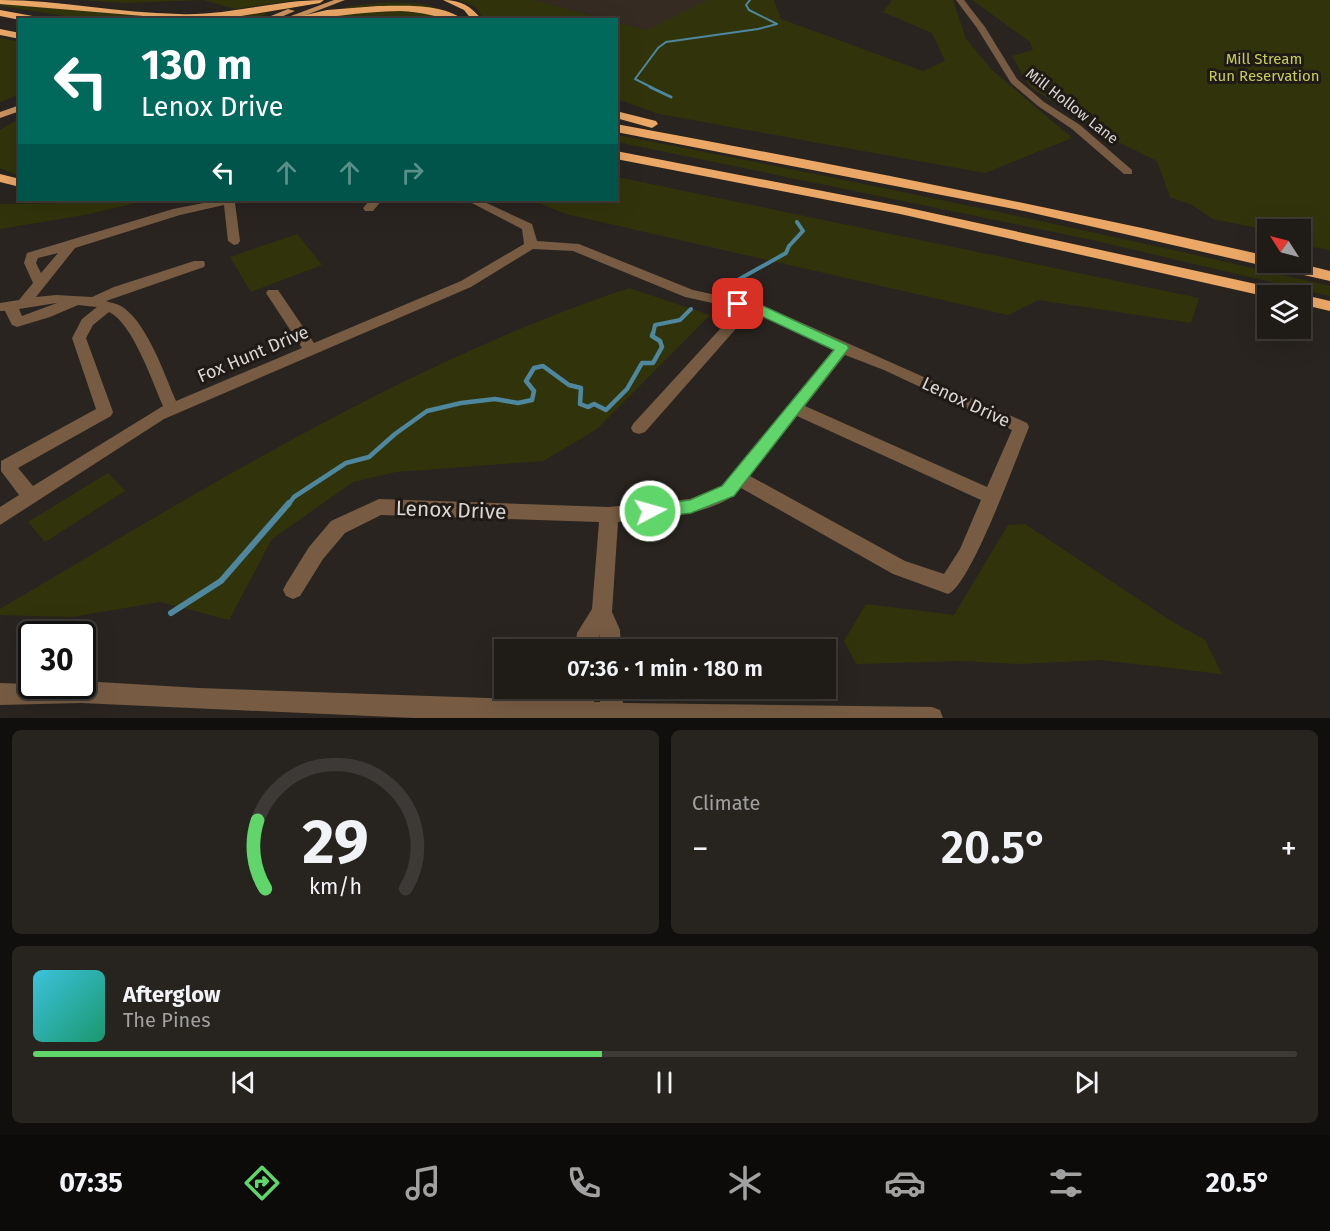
<!DOCTYPE html>
<html lang="en">
<head>
<meta charset="utf-8">
<style>
	:root { --surface:#1f1b17; --page:#272420; --text:#f1f3f6; --muted:#a1a1a1; --line:#3c3936; --accent:#60d56a }
	body { margin:0; font-family:"Fira Sans",sans-serif; background:var(--page); color:var(--text); height:100vh; display:flex; flex-direction:column; font-size:22px; white-space:nowrap }
	* { box-sizing:border-box; margin:0 }
	p { font-size:20px; color:var(--muted) }
	.icon { flex:none; width:33px; height:33px; fill:none; stroke:currentColor; stroke-width:2; stroke-linecap:round; stroke-linejoin:round }
	.map { position:relative; height:718px; overflow:hidden }
	.panel { display:flex; flex-direction:column; gap:12px; padding:12px; background:#110f0d; flex:1 }
	.panel>* { flex:none }
	.hud { position:absolute; left:18px; top:18px; width:600px; height:183px; border-radius:0px; box-shadow:0 6px 24px #0002,0 0 0 2px var(--line); background:#00695c; color:#fff; overflow:hidden }
	.needle { width:39px; rotate:306deg }
	.controls { position:absolute; left:1257px; top:219px; display:grid; gap:12px }
	.controls a { display:grid; place-items:center; width:54px; height:54px; border-radius:0px; background:var(--surface); box-shadow:0 6px 24px #0002,0 0 0 2px var(--line); font-size:30px }
	.speed { position:absolute; left:18px; top:621px; display:flex; gap:12px; font-size:30px; font-weight:700; text-align:center }
	.speed>* { display:grid; place-content:center; width:78px; height:78px; border-radius:50%; background:var(--surface); box-shadow:0 6px 24px #0002,0 0 0 2px var(--line); line-height:1 }
	.speed .limit { border:3px solid #111; border-radius:9px; background:#fff; color:#111 }
	.pin { position:absolute; display:grid; place-items:center; width:51px; height:51px; color:#fff; margin:-26px; border-radius:12px; box-shadow:0 3px 9px #0006 }
	.me { position:absolute; width:66px; margin:-33px; rotate:84deg; stroke-linejoin:round; filter:drop-shadow(0 0 4px #0008) }
	.turn { display:flex; align-items:center; gap:21px; height:126px; padding:0 24px; font-size:27px }
	.turn .icon { width:78px; height:78px; stroke-width:2.5 }
	.turn b { display:block; font-size:42px; line-height:51px }
	.lanes { display:flex; align-items:center; height:57px; padding:0 24px; background:#0003; justify-content:center; gap:30px; direction:ltr }
	.lanes .off { opacity:.35 }
	.big { font-size:45px; font-weight:600; line-height:1.1 }
	.panel .widget { flex:1; display:flex; flex-direction:column; justify-content:center; gap:9px; min-width:0; padding:0 21px; border-radius:9px; background:var(--page) }
	.panel .dial { align-items:center; gap:0 }
	.dial svg { height:156px; overflow:visible; fill:none; stroke:var(--line); stroke-width:7; stroke-linecap:round; text-anchor:middle }
	.dial text { fill:var(--text); stroke:none }
	.song { display:flex; align-items:center; gap:18px }
	.cover { width:72px; height:72px; border-radius:9px; background:linear-gradient(135deg,hsl(190 70% 55%),hsl(160 70% 35%)) }
	.played { height:6px; border-radius:3px; background:linear-gradient(90deg,var(--accent) 45%,var(--line) 45%) }
	.keys { display:flex; justify-content:space-around; direction:ltr }
	.heat { display:flex; justify-content:space-between; align-items:center; font-size:33px; direction:ltr }
	.panel .tiles { flex:1; display:grid; gap:12px; grid-template-columns:1fr 1fr }
	.widget:last-child { grid-column:span 2 }
	.trip { position:absolute; left:494px; top:639px; width:342px; height:60px; border-radius:0px; background:var(--surface); box-shadow:0 6px 24px #0002,0 0 0 2px var(--line); font-weight:600; line-height:60px; text-align:center }
	.dock { display:flex; height:96px; justify-content:space-around; align-items:center; background:#0c0b09; color:var(--muted) }
	.dock .icon { width:42px; height:42px }
	.dock .on { color:var(--accent) }
	.dock b { font-size:27px; color:var(--text) }
	.map>svg:first-child { display:block }
	.built { fill:#352b23 }
	.green { fill:#31340b }
	.lines { fill:none; stroke-linecap:round; stroke-linejoin:round }
	.stream-far4 { stroke:#4e879e; stroke-width:2 }
	.stream-far3 { stroke:#4e879e; stroke-width:3 }
	.stream-far2 { stroke:#4e879e; stroke-width:4 }
	.stream-far1 { stroke:#4e879e; stroke-width:4.5 }
	.stream { stroke:#4e879e; stroke-width:6 }
	.minor { fill:#775c43; fill-rule:evenodd }
	.major { fill:#c9925d; fill-rule:evenodd }
	.highway { fill:#eaa766; fill-rule:evenodd }
	.route { fill:#60d56a; stroke:#3e8a45; stroke-width:1.5 }
	.labels { text-anchor:middle; dominant-baseline:central; stroke-width:6; stroke-linejoin:round; paint-order:stroke }
	.far-park-label { font-size:15px; fill:#c7ce55; stroke:#201a16 }
	.far-street-label { font-size:15px; fill:#d9d5d2; stroke:#201a16 }
	.street-label { font-size:18px; fill:#d9d5d2; stroke:#201a16 }
	.near-street-label { font-size:21px; fill:#d9d5d2; stroke:#201a16 }
</style>
</head>
<body>
<div class="map">
<svg width="1330" height="718" viewBox="0 0 1330 718">
	<rect width="100%" height="100%" fill="#29241f"/>
	<path class="built" d="M534 0H707L647 30 617 23 616 20 605 19Z"/>
	<path class="green" d="M79 0H298L235 9 203 0 125 3Z
		M459 0H534L605 19H483L476 7Z
		M707 0H774L781 19 923 71 945 61 932 33 883 12 892 0H953L966 39 992 70 1072 138 985 173 659 114 617 99V23L647 30Z
		M972 0H1330V250L1301 245 1300 230H1268L1267 233 1252 227 1213 219 1192 205 1170 197 1157 161 1110 138 1030 87 1012 56 1033 50 1030 42Z
		M0 2 173 19 269 13 252 20 85 19 0 6Z
		M378 3C403 3 434 0 453 19L302 20 351 6Z
		M0 38 20 42 19 95 0 102Z
		M19 119V176L0 168V130Z
		M617 135C855 181 1093 230 1330 286V296L1092 240 617 142Z
		M617 177 1199 298 1191 323 1038 300 1008 315 566 214 531 200H616Z
		M74 200H148L90 214 0 229V204L58 203Z
		M297 234 322 265 251 292 230 257Z
		M629 288 710 315 597 429 543 461 396 472 353 482 272 539 229 620 160 602 72 617 0 615V609C203 489 405 363 629 288Z
		M108 473 125 491 45 542 28 522Z
		M1025 524 1171 621 1205 640 1222 674 1100 660 1019 664 961 661 856 664 844 641 866 604 954 615 1008 525Z"/>
	<g class="lines">
		<path class="stream-far4" d="M653 88 635 79 658 48 666 42 758 29 777 24 749 10 746 5 750 0"/>
		<path class="stream-far3" d="M650 87 671 97"/>
		<path class="stream-far2" d="M727 286 786 253 789 246 803 231 797 222
			M653 334 655 325 680 320 691 309"/>
		<path class="stream-far1" d="M288 505 294 497 346 463 369 457 395 434 427 411 461 403 495 399 518 403 532 400 534 391 526 381 534 368 543 366 569 385 581 388 580 404 588 407 594 404 606 410 627 389 642 363H653L662 347 660 341 652 336 653 333"/>
		<path class="stream" d="M171 613 221 581 289 503"/>
		<path class="minor" d="M956 0H964L985 27 1017 79 1044 102 1080 125 1132 170V174H1124L1072 129 1038 106 1011 83 977 28Z
			M219 200H239L235 203 240 241 238 244 234 245 228 241 224 205 180 215 75 248 36 297 56 295 92 297 114 287 194 261H204L205 264 204 267 106 301C112 303 119 304 124 308 148 326 164 373 176 401L302 348 266 293 268 290H278L314 343 461 281 524 244 522 229 466 200H480L532 224 537 241 579 244 693 290 762 305 1027 423 1029 427C1017 456 971 585 948 594L893 574 741 488C719 516 652 518 618 522L612 612 620 630 621 650H599L600 633 597 650H575L577 633 592 609 599 522 381 515 345 533 323 559 300 596 293 599 286 596 283 590 286 584 309 547 331 521 379 499 609 507 690 499 722 486 833 350 757 314 741 323 645 432 639 434 633 432 631 428 633 424 731 317 744 310 685 297 573 251 533 249 471 287 164 419 0 525V507L19 495 1 471V461L96 409 72 338 82 319 97 307 78 305 50 317 17 327 12 325 5 311H0V303L19 300 33 283 24 263 27 253 173 209ZM58 253 41 273 36 263 38 258ZM57 303 22 316 19 309 56 303ZM109 312C132 322 153 383 163 406L33 486 18 468 111 416 113 412 86 338 93 325ZM845 355 884 370 1012 430 987 487 805 406ZM797 416 981 500 960 549 944 574 905 561 750 476Z
			M370 200H382L373 211H365L363 208Z
			M82 681 199 688 572 701 573 688H595L594 702H600V688H622L623 703 932 707 940 710 943 718H414L81 703 0 705V683L82 686Z"/>
		<path class="major" d="M334 0H345L293 20H280Z
			M288 9 295 11 274 20H261Z
			M20 105V111L0 118V112Z"/>
		<path class="highway" d="M0 0C60 0 119 13 179 14 228 16 275 0 324 0L320 3 223 19 191 20 0 4Z
			M443 0C461 0 471 6 482 20H472L464 10Z
			M378 6C405 6 441 3 464 20 443 20 422 11 400 11 361 11 322 20 284 20L327 10Z
			M0 10 38 17 42 20H20L0 16Z
			M0 29 20 33V39L0 35Z
			M616 111 656 121 658 124 652 128 616 118Z
			M616 124C834 164 1052 207 1268 256V262H1294L1330 271V281L1024 211 616 132Z
			M616 151 900 206 1288 291 1296 295 1300 294 1330 301V311L1300 304V296L1268 297 900 214 616 159Z
			M0 174 20 179V187L0 182Z"/>
	</g>
	<path class="route" d="M738 300 761 305 847 345 849 348 734 496 691 513 650 518 645 516 642 511 645 506 690 500 722 486 834 350 753 312 733 307 732 304 733 301Z"/>
	<g class="labels">
		<g class="far-park-label">
			<text x="1264" y="59">Mill Stream<tspan x="1264" dy="17">Run Reservation</tspan></text>
		</g>
		<g class="far-street-label">
			<text transform="translate(1072 106) rotate(38)">Mill Hollow Lane</text>
		</g>
		<g class="street-label">
			<text transform="translate(253 354) rotate(-23)">Fox Hunt Drive</text>
			<text transform="translate(966 402) rotate(25)">Lenox Drive</text>
		</g>
		<g class="near-street-label">
			<text transform="translate(451 510) rotate(2)">Lenox Drive</text>
		</g>
	</g>
</svg>
<div class="controls">
<a><svg class="needle" viewBox="-14 -14 28 28"><path d="M0-13l5 13h-10z" fill="#e53935"/><path d="M0 13l5-13h-10z" fill="#a1a1a1"/></svg></a>
<a><svg class="icon" aria-label="layers" viewBox="0 0 24 24"><path d="M12 4l9 5-9 5-9-5zM3 14l9 5 9-5"/></svg></a>
</div>
<div class="speed"><div class="limit">30</div></div>
<div class="pin" style="left:738px;top:304px;background:#d93025"><svg class="icon" aria-label="arrive" viewBox="0 0 24 24"><path d="M6 21V4h12l-3 4 3 4H6"/></svg></div>
<svg class="me" style="left:650px;top:511px" viewBox="-20 -20 40 40"><circle r="17" fill="#60d56a" stroke="#fff" stroke-width="3"/><path d="M0-11L8 9 0 5-8 9z" fill="#fff"/></svg>
<div class="trip">07:36 · 1 min · 180 m</div>
<div class="hud">
<div class="turn"><svg class="icon" aria-label="left" viewBox="0 0 24 24"><path d="M17 20v-9H6M10 6l-5 5 5 5"/></svg><div><b>130 m</b>Lenox Drive</div></div>
<div class="lanes"><svg class="icon" aria-label="left" viewBox="0 0 24 24"><path d="M17 20v-9H6M10 6l-5 5 5 5"/></svg><svg class="icon off" aria-label="ahead" viewBox="0 0 24 24"><path d="M12 20V5M6 11l6-6 6 6"/></svg><svg class="icon off" aria-label="ahead" viewBox="0 0 24 24"><path d="M12 20V5M6 11l6-6 6 6"/></svg><svg class="icon off" aria-label="right" viewBox="0 0 24 24"><path d="M7 20v-9h11M14 6l5 5-5 5"/></svg></div>
</div>
</div>
<section class="panel">
<div class="tiles">
<div class="widget dial"><svg viewBox="0 0 100 80">
<path d="M14 69A42 42 0 1 1 86 69"/>
<path d="M14 69A42 42 0 0 1 10 34" stroke="#60d56a"/>
<text x="50" y="56" font-size="32" font-weight="700">29</text>
<text x="50" y="72" font-size="11">km/h</text>
</svg></div>
<div class="widget"><p>Climate</p>
<div class="heat"><a>−</a><b class="big">20.5°</b><a>+</a></div>
</div>
<div class="widget">
<div class="song"><i class="cover"></i><div><b>Afterglow</b><p>The Pines</p></div></div>
<div class="played"></div>
<div class="keys"><svg class="icon" aria-label="previous" viewBox="0 0 24 24"><path d="M18 5L8 12l10 7zM5 5v14"/></svg><svg class="icon" aria-label="pause" viewBox="0 0 24 24"><path d="M8 5v14M16 5v14"/></svg><svg class="icon" aria-label="next" viewBox="0 0 24 24"><path d="M6 5l10 7-10 7zM19 5v14"/></svg></div>
</div>
</div>
</section>
<nav class="dock">
<b>07:35</b>
<svg class="icon on" aria-label="directions" viewBox="0 0 24 24"><path d="M12 3l9 9-9 9-9-9zM9 14v-3h6M13 9l2 2-2 2"/></svg>
<svg class="icon" aria-label="music" viewBox="0 0 24 24"><path d="M9 18V5l10-2v13"/><circle cx="6" cy="18" r="3"/><circle cx="16" cy="16" r="3"/></svg>
<svg class="icon" aria-label="phone" viewBox="0 0 24 24"><path d="M5 4h4l2 5-3 2q2 4 5 5l2-3 5 2v4C11 20 4 13 5 4z"/></svg>
<svg class="icon" aria-label="climate" viewBox="0 0 24 24"><path d="M12 3v18M4 7l16 10M4 17L20 7"/></svg>
<svg class="icon" aria-label="car" viewBox="0 0 24 24"><path d="M5 17H2v-5l4-1 3-4h7l3 4 3 1v5h-3M9 17h6M6 11h13"/><circle cx="7" cy="17" r="2"/><circle cx="17" cy="17" r="2"/></svg>
<svg class="icon" aria-label="filters" viewBox="0 0 24 24"><path d="M4 7h16M4 17h16"/><circle cx="9" cy="7" r="2"/><circle cx="15" cy="17" r="2"/></svg>
<b>20.5°</b>
</nav>
</body>
</html>
